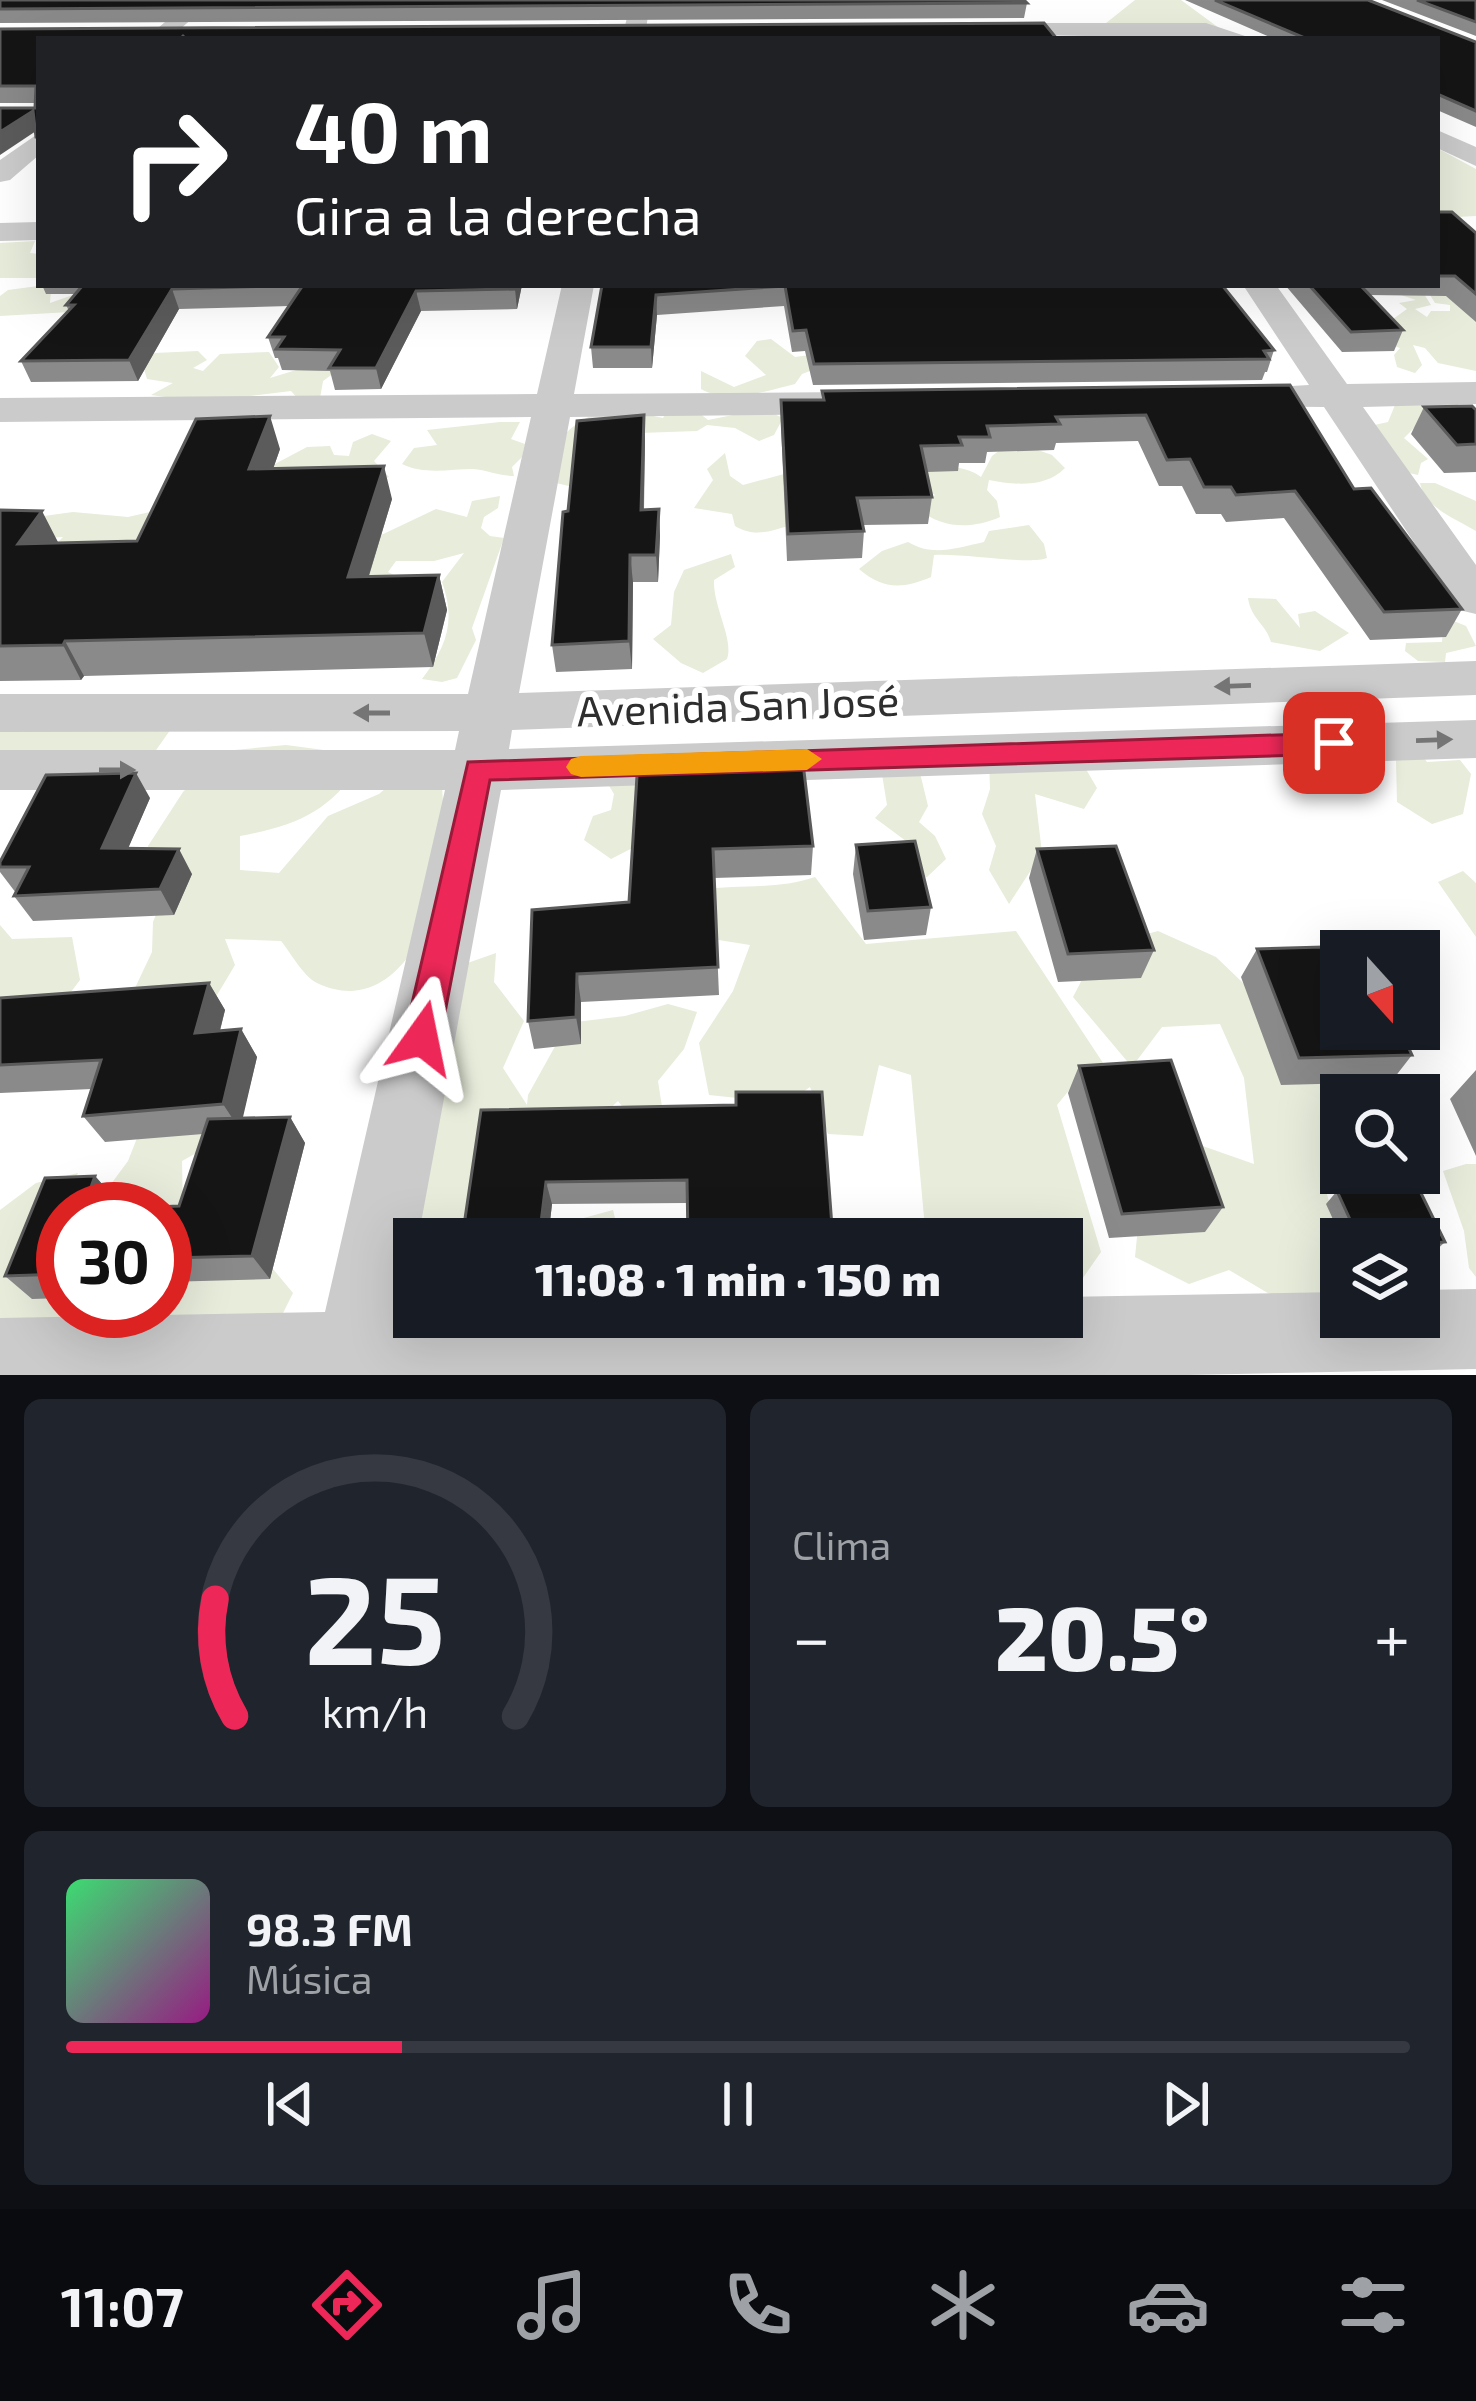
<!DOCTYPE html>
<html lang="es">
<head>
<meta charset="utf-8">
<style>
	:root { --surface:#171b24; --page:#20242c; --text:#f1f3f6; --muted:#9ea1a6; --line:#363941; --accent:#ed2858 }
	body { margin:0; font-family:"Exo 2",sans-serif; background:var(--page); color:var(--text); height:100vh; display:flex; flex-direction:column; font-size:45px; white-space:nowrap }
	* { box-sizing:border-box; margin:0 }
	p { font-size:39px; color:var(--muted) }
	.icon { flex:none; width:66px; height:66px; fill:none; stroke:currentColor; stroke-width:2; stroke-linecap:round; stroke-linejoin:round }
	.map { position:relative; height:1375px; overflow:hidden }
	.drawer { display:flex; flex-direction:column; gap:24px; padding:24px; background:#0d0f14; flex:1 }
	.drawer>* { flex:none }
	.hud { position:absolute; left:36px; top:36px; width:1404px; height:252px; border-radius:0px; box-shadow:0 12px 48px #0002; background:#202124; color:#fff; overflow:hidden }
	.needle { width:78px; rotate:159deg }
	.tools { position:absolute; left:1320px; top:930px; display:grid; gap:24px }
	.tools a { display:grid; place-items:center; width:120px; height:120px; border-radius:0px; background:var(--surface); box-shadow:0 12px 48px #0002; font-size:60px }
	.speed { position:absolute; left:36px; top:1182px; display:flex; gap:24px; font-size:60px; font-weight:700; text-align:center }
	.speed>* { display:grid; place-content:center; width:156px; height:156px; border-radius:50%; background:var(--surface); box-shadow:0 12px 48px #0002; line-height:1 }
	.speed .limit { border:18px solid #d22; background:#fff; color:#111 }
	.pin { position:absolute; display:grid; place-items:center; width:102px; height:102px; color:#fff; margin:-51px; border-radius:24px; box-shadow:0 6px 18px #0006 }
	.me { position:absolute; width:132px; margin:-66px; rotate:12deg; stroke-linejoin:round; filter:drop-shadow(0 0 9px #0008) }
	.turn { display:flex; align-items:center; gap:42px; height:252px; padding:0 60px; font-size:54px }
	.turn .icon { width:156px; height:156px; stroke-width:2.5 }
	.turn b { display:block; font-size:84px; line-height:102px }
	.big { font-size:90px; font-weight:800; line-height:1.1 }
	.drawer .widget { flex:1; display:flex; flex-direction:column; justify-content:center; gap:18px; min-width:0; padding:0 42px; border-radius:18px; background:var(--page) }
	.drawer .dial { align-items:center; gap:0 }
	.dial svg { height:312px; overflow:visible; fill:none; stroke:var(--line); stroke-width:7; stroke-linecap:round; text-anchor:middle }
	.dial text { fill:var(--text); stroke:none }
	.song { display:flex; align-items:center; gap:36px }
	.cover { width:144px; height:144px; border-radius:18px; background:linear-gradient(135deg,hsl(140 70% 55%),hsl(310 70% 35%)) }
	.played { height:12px; border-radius:6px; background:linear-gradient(90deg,var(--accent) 25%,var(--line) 25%) }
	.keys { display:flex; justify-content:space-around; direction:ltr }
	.heat { display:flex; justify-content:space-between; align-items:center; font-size:66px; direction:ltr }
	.drawer .tiles { flex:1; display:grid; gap:24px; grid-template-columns:1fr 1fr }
	.widget:last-child { grid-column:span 2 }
	.trip { position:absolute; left:393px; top:1218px; width:690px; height:120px; border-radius:0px; background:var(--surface); box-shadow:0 12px 48px #0002; font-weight:800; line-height:120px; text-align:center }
	.tab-bar { display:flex; height:192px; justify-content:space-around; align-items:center; background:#090b0e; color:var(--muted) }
	.tab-bar .icon { width:84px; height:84px }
	.tab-bar .selected { color:var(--accent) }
	.tab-bar b { font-size:54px; color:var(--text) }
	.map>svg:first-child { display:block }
	.green { fill:#e7ecdb }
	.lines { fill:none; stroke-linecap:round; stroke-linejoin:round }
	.minor { fill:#cbcbcb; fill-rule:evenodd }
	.wall { fill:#8a8a8a }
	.shaded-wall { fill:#5b5b5b }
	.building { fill:#151515; stroke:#5b5b5b; stroke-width:3 }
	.oneway { fill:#757575 }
	.route { fill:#ed2858; stroke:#9a1a39; stroke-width:3 }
	.slow { fill:#f59e0b }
	.labels { text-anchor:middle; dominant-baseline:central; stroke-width:12; stroke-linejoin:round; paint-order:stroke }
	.street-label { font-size:42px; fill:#2e2e2e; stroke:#fff }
</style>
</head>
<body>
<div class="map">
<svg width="1476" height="1375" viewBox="0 0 1476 1375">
	<rect width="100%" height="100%" fill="#fff"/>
	<path class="green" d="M1135 0H1181L1234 39H1086Z
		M1437 148 1476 169V216L1437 218Z
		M35 241 30 253 39 254V278H0V243Z
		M1371 285 1424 294 1431 305 1415 309 1427 317 1431 311H1450V305L1435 303 1425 287 1437 285 1476 305V371L1438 363 1425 348 1413 345 1422 365 1415 373 1397 367 1394 355 1400 348 1375 339 1397 328 1393 319 1407 309 1399 303 1416 300Z
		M38 286 51 290 50 303 90 289 87 311 0 316V296L8 290Z
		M771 339 795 357 824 353 828 364 802 374 795 384C767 391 727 404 701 389V371L734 387 766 375 745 356 757 341Z
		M198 351 207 360 193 368 203 371 220 354 269 352 279 367 270 378 303 368 342 367 323 381 320 398 301 402 291 391 201 402 151 395 173 383 147 379 142 362 155 353Z
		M1458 404 1463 420 1418 424 1404 438 1428 459 1421 463 1418 475 1396 470 1370 426 1388 422 1395 405Z
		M689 405 708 420 763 409 783 418 774 435 759 441 735 428 707 425 697 431 639 433 591 466 571 468 569 486 556 483 560 440C589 404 623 409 663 418L667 411Z
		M500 422H520L511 439 525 444 522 457 512 467 514 476C499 476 487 470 473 469 450 469 424 475 402 464L414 448 437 445 427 430Z
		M372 434 391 441 374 461 389 477 378 481 258 473 307 447 330 446 334 455 349 456 353 442Z
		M1012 441 1052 455 1065 468C1046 488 1014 485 989 480L987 490 997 501 1000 517C972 529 944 529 919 510L935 495 909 479C934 468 958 461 981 477L992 456Z
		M725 453 730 476 743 485 795 471 788 526C768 532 754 537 735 526L732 514 694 508 713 480 707 469Z
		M1420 483H1435L1476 501V531C1456 519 1425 508 1420 483Z
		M500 496 498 508 484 517 481 528 490 536 504 538 472 628 476 640 457 678 442 682 422 679C447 646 456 621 442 582L464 553 434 561H396L388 572 414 585 388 601 312 543 377 537 436 509 467 517 472 501Z
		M163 509 267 536 56 544 63 537 8 540 0 522 73 512 128 517Z
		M1029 525 1044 544 1047 558C1029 565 963 553 934 555L931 577C903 589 883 590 859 569L882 551 908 542C933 557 956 548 984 542L989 531Z
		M731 554 735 567 714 580C713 607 734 639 727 659L703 673 681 663 653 639 671 625 674 592 684 570Z
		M1248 598 1276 599 1300 628 1298 614 1315 611 1349 633 1320 651 1271 642C1266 624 1251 619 1248 598Z
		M1444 617 1466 626 1476 646 1446 653 1445 662 1418 661 1405 651 1406 643 1442 642Z
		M178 719 142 770 0 775V732Z
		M1413 744 1427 762 1460 760 1471 774 1463 814 1432 824 1397 802 1396 760Z
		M286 745 339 752 362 763C328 813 297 825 240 836V870L279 873 328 816 379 794 411 767 442 785C443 811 448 842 444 868 434 929 391 1018 317 983 303 976 291 953 281 941L225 939 235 965 217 995 170 1006H143L135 988 152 952 153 922 165 892 148 846 183 792 224 751Z
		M649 751 646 841 611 859 584 840 593 816 611 810 614 794 605 779Z
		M989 757 1080 759 1097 788 1084 809 1035 794 1042 853 1009 904 989 870 996 846 982 814 990 789Z
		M881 768 920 773 928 806 919 822 935 836 946 859 927 877 890 884 910 844 875 818 887 805Z
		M1463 871 1476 883V937L1438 882Z
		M815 877 866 944 1016 931 1109 1072 1079 1078 1057 1105 1101 1252 1078 1285 1062 1286V1239H919L925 1228 911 1075 879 1065 863 1136 828 1134 810 1087 787 1103 709 1095 699 1043 733 991 750 945 700 937V890C740 884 778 890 815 877Z
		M0 925 12 939 72 937 80 980 54 1014 0 1047Z
		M1158 931 1216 957 1290 1028 1341 1107 1325 1187 1341 1245V1285L1288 1305 1229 1270 1189 1284 1135 1257 1141 1197 1177 1137 1254 1164 1244 1078 1220 1024 1162 1027 1132 1067 1073 997 1099 947Z
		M496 953 494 982 524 1021 503 1068 527 1105 528 1095 568 1023 625 1016 668 1004 697 1012 684 1049 658 1081 664 1120 631 1118 618 1101 591 1126 529 1121 527 1108 496 1163V1239H414V1317L469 1336 388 1312 462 965Z
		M150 1105 230 1134 182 1161 183 1211 119 1209 108 1188 128 1161Z
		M1466 1164H1476V1277L1469 1268 1464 1231 1443 1171Z
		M78 1173 49 1231 26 1263V1294L63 1280V1311H165V1236L268 1263 293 1293 269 1341 74 1375H0V1210L36 1183Z
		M613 1210 620 1239H545L580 1219Z"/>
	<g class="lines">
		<path class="minor" d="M191 0H213L169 39H145Z
			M631 0H651L644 39H622Z
			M979 23H1206L1254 39 971 34V24Z
			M1437 130 1476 147V166L1437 148Z
			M39 133V155L10 180 0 182V160Z
			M39 222V240L0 241V223Z
			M562 285H594L574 394 851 392 864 395 870 403 864 411 851 414 570 417 519 693 1476 661V695L512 730 509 749 1476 720V758L501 790 418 1239H414L405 1310H414V1317H1062V1297L1341 1292V1317H1419V1290L1476 1289V1369L1187 1375H0V1318L325 1312 445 790H0V750H455L459 731 0 732V694H468L531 417 0 422V398L537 394Z
			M1243 285H1276L1347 384 1476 382V404L1363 407 1476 565V614L1459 610 1324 407 1218 406 1212 398 1218 390 1309 385Z"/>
	</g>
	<path class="wall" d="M0 0 1027 3 1024 18 0 23Z
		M1185 0H1368L1476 42V127L1437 110V39H1274Z
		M1382 0H1476V36Z
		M0 29 1057 39H39V143L36 131V103H0Z
		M1437 212 1476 233V322L1446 296 1369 295 1403 330 1394 351 1342 352 1285 285H1437Z
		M42 285H522L517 309 421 311 381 389 335 390 330 371 282 370 278 358H275L268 337 289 306 179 309 138 381 31 382 21 361 69 311 66 305 76 294H46Z
		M602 285H1222L1274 350 1267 372H1265L1262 380 813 385 805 351 792 352 784 306 657 315 652 368H593L591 347Z
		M1290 385 1354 489 1462 609 1446 637 1370 640 1284 518 1226 522 1221 514H1196L1182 486H1159L1138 441 1056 443 1054 450 987 452 985 463H959L958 471 927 472 932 497 928 524 863 525 864 531 862 558 787 561 781 426V400H822V391Z
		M1424 407 1476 410V472L1444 473 1411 434Z
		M644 415 645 441 644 510 659 509 660 536 658 582H633L632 669 556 672 552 645 568 511Z
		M280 449 273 469 392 499 369 576 439 575 447 610 433 667 84 676 81 680 0 681V510L59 543 137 541Z
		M638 760 813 846 811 875 714 878 719 995 581 1002V1044L534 1049 528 1021 629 902Z
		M150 798 128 848 192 874 174 915 33 921 14 896 16 893 0 872V862Z
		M856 845 931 907 926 935 864 940 853 874Z
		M1037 849 1154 950 1141 978 1058 982 1029 878Z
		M1257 949 1412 1055 1391 1082 1281 1085 1241 977Z
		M209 983 225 1010 220 1031 241 1029 257 1057 242 1118 290 1117 305 1143 270 1279 165 1282V1209H63V1298L32 1299 5 1276 45 1178 95 1176 117 1201 114 1209 179 1206 203 1134 105 1142 83 1116 92 1089 0 1093V998Z
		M1079 1066 1223 1207 1205 1232 1109 1238 1068 1093Z
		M1476 1070V1156L1450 1099Z
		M481 1110 832 1227 830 1239H688L687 1203 552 1204 548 1239H462Z
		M1337 1191 1445 1242 1432 1254 1419 1255V1239H1342L1326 1204Z"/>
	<path class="shaded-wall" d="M33 111 39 129 0 155V132Z
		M515 285H522L517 309 515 289Z
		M172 289 179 309 138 381 129 360Z
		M416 291 421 311 381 389 376 368Z
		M656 295 657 315 652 368 651 347Z
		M644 415 645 441 643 536 641 510Z
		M270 416 280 449 261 503 249 469Z
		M384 466 392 499 358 611 348 577Z
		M659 509 660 536 658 582 656 555Z
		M42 511 59 544H18Z
		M630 555 633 582 632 669 629 641Z
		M439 575 447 610 433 667 424 633Z
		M65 641 84 676 81 680 63 645Z
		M136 773 150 798 117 874 102 848Z
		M179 849 192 874 174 915 160 889Z
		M577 974 581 1002V1044L576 1017Z
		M209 983 225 1010 212 1061 195 1033Z
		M241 1029 257 1057 240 1130 223 1104Z
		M290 1117 305 1143 270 1279 252 1256Z
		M95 1176 117 1201 114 1209H83Z
		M546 1182 552 1204 548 1239H539Z"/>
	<path class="building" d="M0 0H1024L1027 3 0 9Z
		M1215 0H1368L1476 42V111L1437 94V39H1307Z
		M1417 0H1476V22Z
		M1044 23 1057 39H186L183 36 180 39H39V137H36L33 111 0 132V108H35L36 86H0V29Z
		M1437 212H1452L1476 233V294L1455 276H1437Z
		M83 285H515V289L416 291 376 368H329L340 350 276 349 284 337H268L303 285 172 289 129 360 21 361 74 305H66Z
		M602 285H1222L1274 350 1264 351 1269 359 814 364 806 330 793 331 785 286 656 295 651 347H591Z
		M1309 285H1360L1403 330 1351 332Z
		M1290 385 1354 489 1371 488 1462 609 1384 612 1295 491 1236 495 1231 487H1204L1190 459 1167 460 1146 415 1056 417 1060 424 987 426 990 437H959L962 445 921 446 932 497 857 498 864 531 788 534 781 400H824L822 391Z
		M1472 406 1476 410V444L1457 445 1424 407Z
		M644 415 641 510 659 509 656 555H630L629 641 552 645 563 512 568 511 577 421Z
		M270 416 249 469 384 466 348 577 439 575 424 633 65 641 63 645 0 646V510L42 511 18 544 137 541 196 419Z
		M802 755 813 846 713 849 718 967 577 974 576 1017 528 1021 532 910 629 902 638 760Z
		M136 773 102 848 179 849 160 889 14 896 29 867H0V862L46 775Z
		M915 841 931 907 868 911 856 845Z
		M1116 846 1154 950 1068 954 1037 849Z
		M1323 947 1334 972H1341V1029H1400L1412 1055 1299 1058 1257 949Z
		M209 983 195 1033 241 1029 223 1104 83 1116 101 1060 0 1065V998Z
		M1171 1060 1223 1207 1122 1214 1079 1066Z
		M736 1092H822L832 1227 738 1229V1239H688L687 1180 546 1182 539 1239H462L481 1110 736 1105Z
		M290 1117 252 1256 165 1258V1209H107L179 1206 208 1119Z
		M95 1176 83 1209H63V1274L5 1276 45 1178Z
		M1416 1183 1445 1242 1419 1244V1239H1359L1337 1191Z"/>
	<defs><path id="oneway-solid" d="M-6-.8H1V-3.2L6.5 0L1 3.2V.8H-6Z" transform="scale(3)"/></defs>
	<g class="oneway">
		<use href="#oneway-solid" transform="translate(1233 686) rotate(178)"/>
		<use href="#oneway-solid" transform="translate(372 713) rotate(180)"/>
		<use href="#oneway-solid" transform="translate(1434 740) rotate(-2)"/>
		<use href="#oneway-solid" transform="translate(117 770)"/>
	</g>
	<path class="route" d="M1334 733 1348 743 1334 754 490 780 440 1038 434 1050 422 1055 409 1050 404 1038 468 762Z"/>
	<path class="slow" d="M807 749 822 759 807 770 581 777 571 774 566 767 571 759 581 756Z"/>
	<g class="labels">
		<g class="street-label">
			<text transform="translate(738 704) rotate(-2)">Avenida San José</text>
		</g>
	</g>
</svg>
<div class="tools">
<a><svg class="needle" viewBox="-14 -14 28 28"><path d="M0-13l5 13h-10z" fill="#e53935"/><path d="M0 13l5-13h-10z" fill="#9ea1a6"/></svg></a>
<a><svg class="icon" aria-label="search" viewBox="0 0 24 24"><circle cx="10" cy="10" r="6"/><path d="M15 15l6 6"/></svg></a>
<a><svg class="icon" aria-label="layers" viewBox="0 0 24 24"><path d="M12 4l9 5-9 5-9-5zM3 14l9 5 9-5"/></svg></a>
</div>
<div class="speed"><div class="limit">30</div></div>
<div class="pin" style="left:1334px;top:743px;background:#d93025"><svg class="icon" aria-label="arrive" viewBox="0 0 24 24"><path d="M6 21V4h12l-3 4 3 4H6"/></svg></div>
<svg class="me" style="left:422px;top:1038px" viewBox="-20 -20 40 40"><path d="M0-17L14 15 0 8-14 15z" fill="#ed2858" stroke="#fff" stroke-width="4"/></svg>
<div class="trip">11:08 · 1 min · 150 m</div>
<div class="hud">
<div class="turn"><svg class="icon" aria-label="right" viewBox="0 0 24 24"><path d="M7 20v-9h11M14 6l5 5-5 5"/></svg><div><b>40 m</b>Gira a la derecha</div></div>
</div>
</div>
<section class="drawer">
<div class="tiles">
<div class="widget dial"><svg viewBox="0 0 100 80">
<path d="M14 69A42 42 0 1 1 86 69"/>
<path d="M14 69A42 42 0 0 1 9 39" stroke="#ed2858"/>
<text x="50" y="56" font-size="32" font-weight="700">25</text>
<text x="50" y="72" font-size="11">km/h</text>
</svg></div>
<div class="widget"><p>Clima</p>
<div class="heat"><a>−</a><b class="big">20.5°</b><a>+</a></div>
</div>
<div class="widget">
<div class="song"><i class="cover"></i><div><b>98.3 FM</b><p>Música</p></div></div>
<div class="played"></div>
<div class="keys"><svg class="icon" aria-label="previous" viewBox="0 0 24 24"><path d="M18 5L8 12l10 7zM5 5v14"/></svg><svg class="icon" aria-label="pause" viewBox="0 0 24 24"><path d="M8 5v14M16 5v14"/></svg><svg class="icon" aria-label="next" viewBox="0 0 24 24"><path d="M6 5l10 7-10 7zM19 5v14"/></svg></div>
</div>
</div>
</section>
<nav class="tab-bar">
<b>11:07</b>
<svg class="icon selected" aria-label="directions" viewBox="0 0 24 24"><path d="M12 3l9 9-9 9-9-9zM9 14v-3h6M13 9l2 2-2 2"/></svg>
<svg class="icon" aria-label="music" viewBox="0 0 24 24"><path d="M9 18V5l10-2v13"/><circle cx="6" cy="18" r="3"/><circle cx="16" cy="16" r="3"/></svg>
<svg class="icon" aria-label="phone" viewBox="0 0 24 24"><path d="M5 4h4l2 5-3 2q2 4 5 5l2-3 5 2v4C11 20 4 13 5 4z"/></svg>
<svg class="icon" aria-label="climate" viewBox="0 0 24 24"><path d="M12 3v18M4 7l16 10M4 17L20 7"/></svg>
<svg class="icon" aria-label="car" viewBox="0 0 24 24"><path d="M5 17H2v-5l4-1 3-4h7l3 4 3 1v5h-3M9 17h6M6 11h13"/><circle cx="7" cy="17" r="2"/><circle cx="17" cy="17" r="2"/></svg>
<svg class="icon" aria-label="filters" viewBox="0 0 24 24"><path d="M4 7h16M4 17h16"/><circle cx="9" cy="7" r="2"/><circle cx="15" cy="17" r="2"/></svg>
</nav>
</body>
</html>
